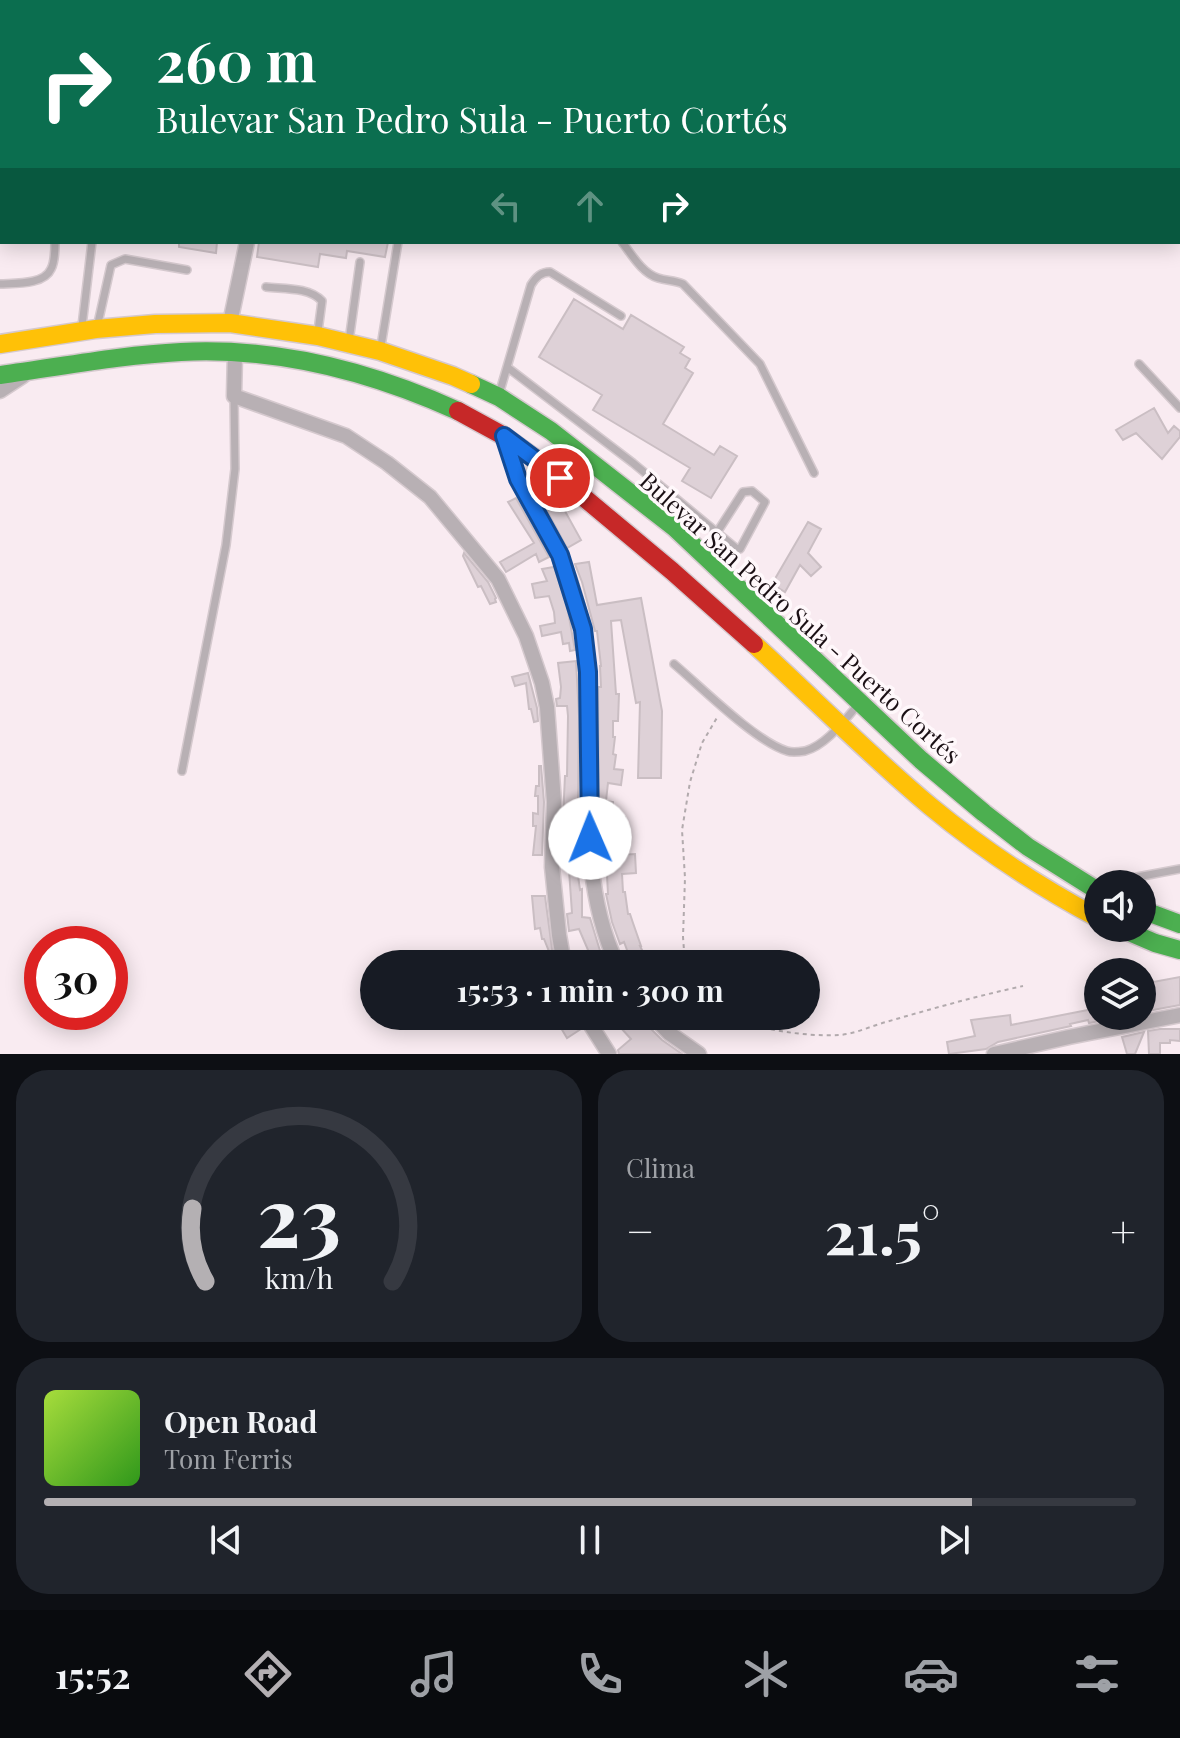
<!DOCTYPE html>
<html lang="es">
<head>
<meta charset="utf-8">
<style>
	:root { --surface:#171b24; --page:#20242c; --text:#f1f3f6; --muted:#9ea1a6; --line:#363941; --accent:#b4b0b3 }
	body { margin:0; font-family:"Playfair Display",serif; background:var(--page); color:var(--text); height:100vh; display:flex; flex-direction:column; font-size:30px; white-space:nowrap }
	* { box-sizing:border-box; margin:0 }
	p { font-size:26px; color:var(--muted) }
	.icon { flex:none; width:44px; height:44px; fill:none; stroke:currentColor; stroke-width:2; stroke-linecap:round; stroke-linejoin:round }
	.map { position:relative; height:1054px; overflow:hidden }
	.sheet { display:flex; flex-direction:column; gap:16px; padding:16px; background:#0d0f14; flex:1 }
	.sheet>* { flex:none }
	.top-card { position:absolute; left:0px; top:0px; width:1180px; height:244px; box-shadow:0 4px 20px #0003; background:#0b6e4f; color:#fff; overflow:hidden }
	.controls { position:absolute; left:1084px; top:870px; display:grid; gap:16px }
	.controls a { display:grid; place-items:center; width:72px; height:72px; border-radius:50%; background:var(--surface); box-shadow:0 4px 20px #0003; font-size:40px }
	.speed { position:absolute; left:24px; top:926px; display:flex; gap:16px; font-size:40px; font-weight:700; text-align:center }
	.speed>* { display:grid; place-content:center; width:104px; height:104px; border-radius:50%; background:var(--surface); box-shadow:0 4px 20px #0003; line-height:1 }
	.speed .limit { border:12px solid #d22; background:#fff; color:#111 }
	.pin { position:absolute; display:grid; place-items:center; width:68px; height:68px; color:#fff; margin:-34px; border:4px solid #fff; border-radius:50%; box-shadow:0 2px 8px #0007 }
	.me { position:absolute; width:88px; margin:-44px; rotate:359deg; stroke-linejoin:round; filter:drop-shadow(0 0 6px #0008) }
	.turn { display:flex; align-items:center; gap:28px; height:168px; padding:0 24px; font-size:36px }
	.turn .icon { width:104px; height:104px; stroke-width:2.5 }
	.turn b { display:block; font-size:56px; line-height:68px }
	.lanes { display:flex; align-items:center; height:76px; padding:0 24px; background:#0003; justify-content:center; gap:40px; direction:ltr }
	.lanes .off { opacity:.35 }
	.big { font-size:60px; font-weight:700; line-height:1.1 }
	.sheet .card { flex:1; display:flex; flex-direction:column; justify-content:center; gap:12px; min-width:0; padding:0 28px; border-radius:32px; background:var(--page) }
	.sheet .dial { align-items:center; gap:0 }
	.dial svg { height:208px; overflow:visible; fill:none; stroke:var(--line); stroke-width:7; stroke-linecap:round; text-anchor:middle }
	.dial text { fill:var(--text); stroke:none }
	.song { display:flex; align-items:center; gap:24px }
	.cover { width:96px; height:96px; border-radius:12px; background:linear-gradient(135deg,hsl(80 70% 55%),hsl(110 70% 35%)) }
	.played { height:8px; border-radius:4px; background:linear-gradient(90deg,var(--accent) 85%,var(--line) 85%) }
	.keys { display:flex; justify-content:space-around; direction:ltr }
	.heat { display:flex; justify-content:space-between; align-items:center; font-size:44px; direction:ltr }
	.sheet .tiles { flex:1; display:grid; gap:16px; grid-template-columns:1fr 1fr }
	.card:last-child { grid-column:span 2 }
	.trip { position:absolute; left:360px; top:950px; width:460px; height:80px; border-radius:40px; background:var(--surface); box-shadow:0 4px 20px #0003; font-weight:700; line-height:80px; text-align:center }
	.menu { display:flex; height:128px; justify-content:space-around; align-items:center; background:#090b0e; color:var(--muted) }
	.menu .icon { width:56px; height:56px }
	.menu .selected { color:var(--accent) }
	.menu b { font-size:36px; color:var(--text) }
	.map>svg:first-child { display:block }
	.building { fill:#ded1d7; stroke:#cabec3; stroke-width:2 }
	.lines { fill:none; stroke-linecap:round; stroke-linejoin:round }
	.lane-casing { stroke:#d5c9ce; stroke-width:10 }
	.street-casing { stroke:#d5c9ce; stroke-width:17 }
	.fast-casing { stroke:#d5c9ce; stroke-width:21 }
	.slow-casing { stroke:#d5c9ce; stroke-width:21 }
	.jam-casing { stroke:#d5c9ce; stroke-width:21 }
	.path { stroke:#b2aaad; stroke-width:2; stroke-dasharray:4 4; stroke-linecap:butt }
	.lane { stroke:#b8b0b4; stroke-width:7 }
	.street { stroke:#b8b0b4; stroke-width:14 }
	.fast { stroke:#4caf50; stroke-width:18 }
	.slow { stroke:#ffc107; stroke-width:18 }
	.jam { stroke:#c62828; stroke-width:18 }
	.route-casing { stroke:#114b97; stroke-width:20 }
	.route { stroke:#1a73e8; stroke-width:14 }
	.labels { text-anchor:middle; dominant-baseline:central; stroke-width:7; stroke-linejoin:round; paint-order:stroke }
	.street-label { font-size:24px; fill:#1b1015; stroke:#fff8fb }
</style>
</head>
<body>
<div class="map">
<svg width="1180" height="1054" viewBox="0 0 1180 1054">
	<rect width="100%" height="100%" fill="#f9ebf1"/>
	<path class="building" d="M179 242H217L216 253 179 247Z
		M259 242H388L385 257 347 251 346 258 320 254 318 267 257 257Z
		M574 299 623 329 631 315 684 347 680 353 690 359 685 368 693 373 663 424 714 455 720 446 737 456 711 498 682 481 690 468 593 410 602 395 539 357Z
		M1154 408 1168 433 1174 426 1180 431V437L1162 459 1136 433 1123 440 1116 430Z
		M516 498 549 557 539 562 536 554 506 572 500 562 534 543 508 502Z
		M561 504 581 540 567 548 547 511Z
		M808 522 821 529 808 553 821 567 811 576 800 565 785 592 772 584Z
		M464 553 488 582 496 598 495 599 496 602 490 604 481 586 478 587 463 556Z
		M589 562 597 605 641 598 662 711 661 778H638L640 702 636 703 621 620 611 621 616 694H619L618 721H613V737H615L613 754 616 755 614 769 623 770 621 785 608 783 606 801 613 802V817H625V828H618L619 855 635 854 636 873 622 874 623 892H625L628 914H630L633 923 641 946H640L649 964H627L626 960 630 958 624 942 620 944 612 922 606 894H608L607 875H605L604 858H601L599 823 598 687H601L600 666H601L597 631H595L582 582 575 564Z
		M554 567 567 606 575 650 570 651 569 643 563 644 561 632 542 636 540 626 555 623 554 612 549 596 535 598 532 584 547 581 542 569Z
		M576 661 579 716 578 801 581 857H571V843H565L566 827H563L564 797 565 776H567L568 716 567 706H557L556 699 560 698 561 687 558 663Z
		M528 673 537 708 538 721 534 722 531 709H529L526 683 515 686 512 677Z
		M539 766H541L544 802 542 855H533L536 826H533V813L538 814V796H535L536 786H539Z
		M577 869 580 890 582 889V917L590 918 604 964H594L579 929 569 931 567 914 572 913 569 870Z
		M532 896H545L554 964 544 939H542L540 928 535 929Z
		M1180 977V1005L1142 1012V984Z
		M1098 1008V1016H1124L1089 1023 1088 1020 1070 1024 1071 1026 998 1042 986 1049 949 1054 947 1042 975 1036 971 1020 1010 1015 1011 1025Z
		M562 1016H575L581 1029 567 1038 561 1028 566 1024Z
		M610 1016H638L662 1040 682 1054H619L618 1050 631 1039Z
		M1160 1029H1180V1041L1170 1040V1043H1160V1054H1149L1148 1031Z
		M1144 1032 1135 1054H1127L1122 1037Z"/>
	<g class="lines">
		<g class="lane-casing">
			<path id="lane" d="M504 0 508 2
				M298 2V0
				M331 2 332 0
				M436 2V0
				M0 187H2
				M622 242C632 255 642 273 658 278 667 281 674 280 683 284L760 364 814 473
				M0 284C15 283 44 285 51 269 55 262 55 251 55 242
				M266 287C284 289 309 287 322 301L318 331
				M98 323 111 265 125 259 187 270
				M82 326 92 242
				M349 341 360 262
				M381 346 398 242
				M1139 364 1180 408
				M507 367 633 463 737 549H740L765 502 752 491 743 492 716 534
				M500 391 531 285C536 277 541 272 550 272L621 316
				M674 664C700 686 756 742 787 751 792 753 799 752 805 751 826 745 843 722 856 707
				M182 771 226 545 235 469 234 396
				M1115 884 1132 878 1180 869"/>
		</g>
		<g class="street-casing">
			<path id="street" d="M283 2 284 0
				M230 323 247 242
				M235 353 234 396 346 436 387 463 430 497 498 579 526 636 542 683 547 707 554 802 552 867 559 935 564 964
				M0 391 23 376
				M504 437C509 450 512 464 517 477 527 503 546 527 558 552 569 572 580 611 583 633 600 742 569 862 617 964
				M585 1016 609 1054
				M653 1016 669 1033 699 1054
				M994 1054 1069 1037 1180 1015"/>
		</g>
		<g class="fast-casing">
			<path id="fast" d="M0 375C60 367 120 355 181 352 276 347 372 372 458 411
				M471 384 499 397 551 431 675 528 921 760 984 813 1028 847 1098 891
				M1142 910 1180 924
				M1120 928 1155 943 1180 950"/>
		</g>
		<g class="slow-casing">
			<path id="slow" d="M0 344 96 329 155 324 230 323 318 336 380 351 453 376 471 384
				M754 644C813 698 869 755 930 806 982 849 1038 886 1098 918"/>
		</g>
		<g class="jam-casing">
			<path id="jam" d="M458 411 502 435 551 470 672 571 754 644"/>
		</g>
		<path class="path" d="M685 964 683 937 685 878 682 830 690 782 702 743 718 716
			M725 1016C756 1029 805 1037 839 1035 855 1034 871 1026 886 1022 931 1009 977 996 1023 986
			M604 1023 617 1016"/>
		<use href="#lane" class="lane"/>
		<use href="#street" class="street"/>
		<use href="#fast" class="fast"/>
		<use href="#slow" class="slow"/>
		<use href="#jam" class="jam"/>
	</g>
	<g class="lines">
		<g class="route-casing">
			<path id="route" d="M560 478 504 436 518 479 560 555 583 629 588 672 590 838"/>
		</g>
		<use href="#route" class="route"/>
	</g>
	<g class="labels">
		<g class="street-label">
			<text transform="translate(801 617) rotate(42)">Bulevar San Pedro Sula - Puerto Cortés</text>
		</g>
	</g>
</svg>
<div class="controls">
<a><svg class="icon" aria-label="sound" viewBox="0 0 24 24"><path d="M4 9h4l5-4v14l-5-4H4zM17 9q2 3 0 6"/></svg></a>
<a><svg class="icon" aria-label="layers" viewBox="0 0 24 24"><path d="M12 4l9 5-9 5-9-5zM3 14l9 5 9-5"/></svg></a>
</div>
<div class="speed"><div class="limit">30</div></div>
<div class="pin" style="left:560px;top:478px;background:#d93025"><svg class="icon" aria-label="arrive" viewBox="0 0 24 24"><path d="M6 21V4h12l-3 4 3 4H6"/></svg></div>
<svg class="me" style="left:590px;top:838px" viewBox="-20 -20 40 40"><circle r="19" fill="#fff"/><path d="M0-13L10 11 0 6-10 11z" fill="#1a73e8"/></svg>
<div class="trip">15:53 · 1 min · 300 m</div>
<div class="top-card">
<div class="turn"><svg class="icon" aria-label="right" viewBox="0 0 24 24"><path d="M7 20v-9h11M14 6l5 5-5 5"/></svg><div><b>260 m</b>Bulevar San Pedro Sula - Puerto Cortés</div></div>
<div class="lanes"><svg class="icon off" aria-label="left" viewBox="0 0 24 24"><path d="M17 20v-9H6M10 6l-5 5 5 5"/></svg><svg class="icon off" aria-label="ahead" viewBox="0 0 24 24"><path d="M12 20V5M6 11l6-6 6 6"/></svg><svg class="icon" aria-label="right" viewBox="0 0 24 24"><path d="M7 20v-9h11M14 6l5 5-5 5"/></svg></div>
</div>
</div>
<section class="sheet">
<div class="tiles">
<div class="card dial"><svg viewBox="0 0 100 80">
<path d="M14 69A42 42 0 1 1 86 69"/>
<path d="M14 69A42 42 0 0 1 9 41" stroke="#b4b0b3"/>
<text x="50" y="56" font-size="32" font-weight="700">23</text>
<text x="50" y="72" font-size="11">km/h</text>
</svg></div>
<div class="card"><p>Clima</p>
<div class="heat"><a>−</a><b class="big">21.5°</b><a>+</a></div>
</div>
<div class="card">
<div class="song"><i class="cover"></i><div><b>Open Road</b><p>Tom Ferris</p></div></div>
<div class="played"></div>
<div class="keys"><svg class="icon" aria-label="previous" viewBox="0 0 24 24"><path d="M18 5L8 12l10 7zM5 5v14"/></svg><svg class="icon" aria-label="pause" viewBox="0 0 24 24"><path d="M8 5v14M16 5v14"/></svg><svg class="icon" aria-label="next" viewBox="0 0 24 24"><path d="M6 5l10 7-10 7zM19 5v14"/></svg></div>
</div>
</div>
</section>
<nav class="menu">
<b>15:52</b>
<svg class="icon selected" aria-label="directions" viewBox="0 0 24 24"><path d="M12 3l9 9-9 9-9-9zM9 14v-3h6M13 9l2 2-2 2"/></svg>
<svg class="icon" aria-label="music" viewBox="0 0 24 24"><path d="M9 18V5l10-2v13"/><circle cx="6" cy="18" r="3"/><circle cx="16" cy="16" r="3"/></svg>
<svg class="icon" aria-label="phone" viewBox="0 0 24 24"><path d="M5 4h4l2 5-3 2q2 4 5 5l2-3 5 2v4C11 20 4 13 5 4z"/></svg>
<svg class="icon" aria-label="climate" viewBox="0 0 24 24"><path d="M12 3v18M4 7l16 10M4 17L20 7"/></svg>
<svg class="icon" aria-label="car" viewBox="0 0 24 24"><path d="M5 17H2v-5l4-1 3-4h7l3 4 3 1v5h-3M9 17h6M6 11h13"/><circle cx="7" cy="17" r="2"/><circle cx="17" cy="17" r="2"/></svg>
<svg class="icon" aria-label="filters" viewBox="0 0 24 24"><path d="M4 7h16M4 17h16"/><circle cx="9" cy="7" r="2"/><circle cx="15" cy="17" r="2"/></svg>
</nav>
</body>
</html>
